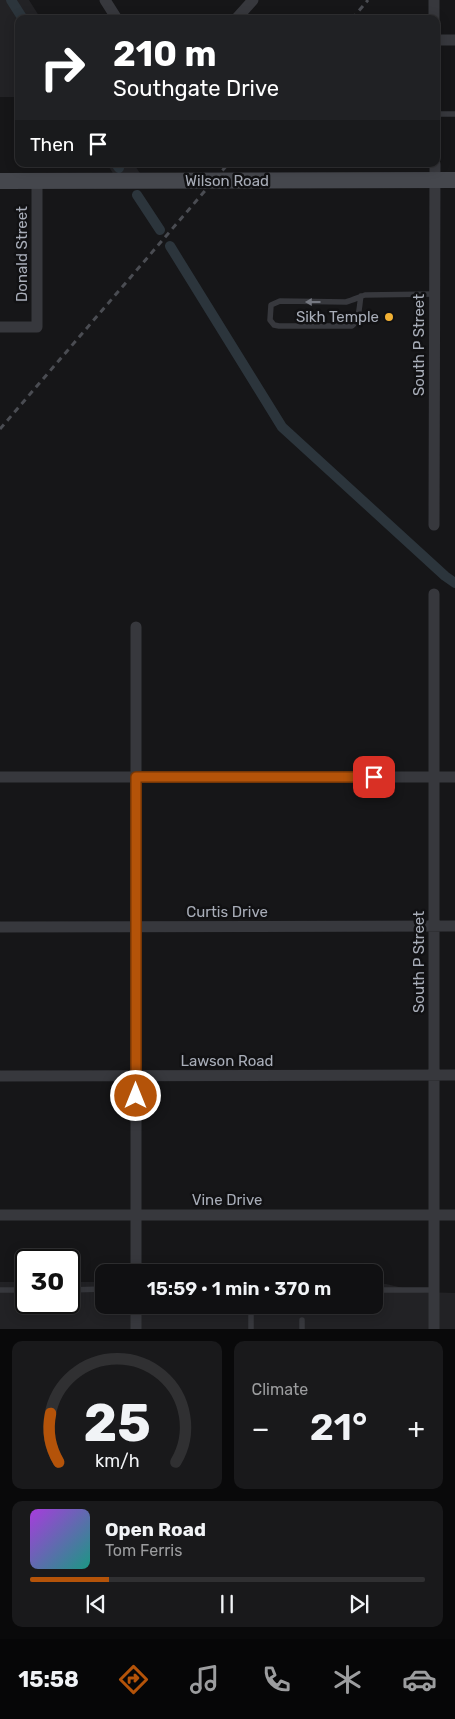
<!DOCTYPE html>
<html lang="en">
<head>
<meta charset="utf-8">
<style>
	:root { --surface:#101012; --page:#19191b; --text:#f1f3f6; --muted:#9c9d9f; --line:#303032; --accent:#b45309 }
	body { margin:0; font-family:Rubik,sans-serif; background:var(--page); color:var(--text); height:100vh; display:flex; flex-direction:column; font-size:19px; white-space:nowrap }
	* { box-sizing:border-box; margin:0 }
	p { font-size:16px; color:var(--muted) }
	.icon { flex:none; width:28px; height:28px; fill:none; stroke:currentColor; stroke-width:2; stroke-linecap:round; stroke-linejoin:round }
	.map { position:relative; height:1329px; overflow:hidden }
	.drawer { display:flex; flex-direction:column; gap:12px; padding:12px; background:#09090a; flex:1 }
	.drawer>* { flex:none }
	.guide { position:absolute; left:15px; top:15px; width:425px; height:152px; border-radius:10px; box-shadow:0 2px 12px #0003,0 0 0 1px var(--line); background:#202124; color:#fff; overflow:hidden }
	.speed { position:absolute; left:15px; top:1249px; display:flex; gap:10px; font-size:25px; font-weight:700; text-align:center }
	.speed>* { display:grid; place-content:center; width:65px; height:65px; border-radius:50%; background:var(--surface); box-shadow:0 2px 12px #0003,0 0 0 1px var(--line); line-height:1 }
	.speed .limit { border:2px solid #111; border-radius:8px; background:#fff; color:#111 }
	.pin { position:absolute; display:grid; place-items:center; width:42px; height:42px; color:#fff; margin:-21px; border-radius:10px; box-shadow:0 2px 8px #0006 }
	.me { position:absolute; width:55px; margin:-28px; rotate:0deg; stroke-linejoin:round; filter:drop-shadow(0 0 4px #0008) }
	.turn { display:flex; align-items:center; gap:18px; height:105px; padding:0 15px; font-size:22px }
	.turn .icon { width:65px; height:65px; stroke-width:2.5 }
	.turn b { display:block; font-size:35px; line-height:42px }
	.then { display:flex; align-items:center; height:48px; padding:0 15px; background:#0003; gap:10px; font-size:19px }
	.big { font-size:38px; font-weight:600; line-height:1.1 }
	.drawer .tile { flex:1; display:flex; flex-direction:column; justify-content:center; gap:8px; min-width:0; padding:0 18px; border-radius:10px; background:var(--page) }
	.drawer .dial { align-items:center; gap:0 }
	.dial svg { height:130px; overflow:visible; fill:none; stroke:var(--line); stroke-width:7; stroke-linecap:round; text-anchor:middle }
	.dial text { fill:var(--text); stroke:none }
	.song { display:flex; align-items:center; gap:15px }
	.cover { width:60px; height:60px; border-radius:8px; background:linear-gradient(135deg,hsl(280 70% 55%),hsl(170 70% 35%)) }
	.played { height:5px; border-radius:2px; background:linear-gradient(90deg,var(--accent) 20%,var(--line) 20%) }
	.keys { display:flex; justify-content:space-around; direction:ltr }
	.heat { display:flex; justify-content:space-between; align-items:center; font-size:28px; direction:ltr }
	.drawer .tiles { flex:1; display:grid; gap:12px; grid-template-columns:1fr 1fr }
	.tile:last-child { grid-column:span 2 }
	.trip { position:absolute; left:95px; top:1264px; width:288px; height:50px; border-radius:10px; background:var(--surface); box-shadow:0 2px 12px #0003,0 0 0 1px var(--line); font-weight:600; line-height:50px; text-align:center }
	.dock { display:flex; height:80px; justify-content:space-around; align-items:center; background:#060607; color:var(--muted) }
	.dock .icon { width:35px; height:35px }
	.dock .selected { color:var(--accent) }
	.dock b { font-size:22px; color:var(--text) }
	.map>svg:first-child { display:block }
	.built { fill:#222225 }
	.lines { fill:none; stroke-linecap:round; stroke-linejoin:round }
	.canal { stroke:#2c353c; stroke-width:10 }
	.lane { stroke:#37383d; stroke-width:5.5 }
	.street { stroke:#37383d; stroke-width:11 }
	.secondary { stroke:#45474d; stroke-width:16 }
	.rail { stroke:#4a4c52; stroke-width:3; stroke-dasharray:6 5; stroke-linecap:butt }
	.oneway { fill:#757881 }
	.route-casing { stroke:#753606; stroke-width:12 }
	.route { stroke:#b45309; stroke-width:9 }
	.poi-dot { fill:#f2b134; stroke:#111113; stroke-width:2 }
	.labels { text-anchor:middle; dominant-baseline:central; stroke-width:5; stroke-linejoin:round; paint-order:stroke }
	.street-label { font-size:15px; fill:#a8adb8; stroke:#111113 }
	.poi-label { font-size:15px; fill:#a8adb8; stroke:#111113; text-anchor:end }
</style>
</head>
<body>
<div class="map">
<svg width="455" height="1329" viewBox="0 0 455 1329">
	<rect width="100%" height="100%" fill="#161618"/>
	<path class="built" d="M0 0H29L41 19H19V97H0Z
		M107 164H134L145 181H118Z
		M0 1282H26V1302H69V1282H104V1305H374V1284H386L420 1292 455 1293V1329H0Z"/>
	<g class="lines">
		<path class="canal" d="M11 0 23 19
			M116 164 119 168
			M137 195 160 230
			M170 246 282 427 445 576 455 583"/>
		<path class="lane" d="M436 114H455
			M361 296C359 306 360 319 352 326H279L274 325 270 320 271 305 280 301 346 302C353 300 359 297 365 295L434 294
			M0 1290H26
			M69 1290 104 1289
			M374 1290H434
			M136 1308 251 1309V1329
			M302 1329V1320"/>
		<path class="street" d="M105 0 117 19
			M434 0V19
			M236 19 253 0
			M436 40H455
			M0 327H37V181
			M434 525 435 164
			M0 777H455
			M0 927 455 926
			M0 1076 455 1075
			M0 1215H455
			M136 1272V627
			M136 1305V1329
			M434 1329V594"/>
		<path class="secondary" d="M0 181 455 180"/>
		<path class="rail" d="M352 19 368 0
			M0 429 228 164"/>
	</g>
	<defs><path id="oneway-solid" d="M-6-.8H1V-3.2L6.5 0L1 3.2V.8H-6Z" transform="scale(1.25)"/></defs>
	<use class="oneway" href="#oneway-solid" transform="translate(313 302) rotate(-180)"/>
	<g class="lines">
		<g class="route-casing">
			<path id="route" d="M136 1096V777H374"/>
		</g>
		<use href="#route" class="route"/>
	</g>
	<circle class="poi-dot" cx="389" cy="317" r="5"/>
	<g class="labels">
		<g class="street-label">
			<text x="227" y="181">Wilson Road</text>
			<text transform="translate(22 254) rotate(-90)">Donald Street</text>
			<text transform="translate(419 345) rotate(-90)">South P Street</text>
			<text x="227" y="912">Curtis Drive</text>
			<text transform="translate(419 962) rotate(-90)">South P Street</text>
			<text x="227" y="1061">Lawson Road</text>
			<text x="227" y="1200">Vine Drive</text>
		</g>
		<g class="poi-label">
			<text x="379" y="317">Sikh Temple</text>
		</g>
	</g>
</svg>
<div class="speed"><div class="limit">30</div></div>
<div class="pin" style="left:374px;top:777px;background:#d93025"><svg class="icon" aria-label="arrive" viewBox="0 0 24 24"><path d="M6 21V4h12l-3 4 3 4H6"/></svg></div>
<svg class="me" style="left:136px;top:1096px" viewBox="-20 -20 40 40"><circle r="17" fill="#b45309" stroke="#fff" stroke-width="3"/><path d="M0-11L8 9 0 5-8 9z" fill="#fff"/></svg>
<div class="trip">15:59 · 1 min · 370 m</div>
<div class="guide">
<div class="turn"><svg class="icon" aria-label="right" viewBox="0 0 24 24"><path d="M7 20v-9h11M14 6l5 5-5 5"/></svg><div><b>210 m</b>Southgate Drive</div></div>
<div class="then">Then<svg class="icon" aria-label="arrive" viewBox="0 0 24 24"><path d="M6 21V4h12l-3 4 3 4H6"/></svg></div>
</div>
</div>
<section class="drawer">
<div class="tiles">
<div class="tile dial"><svg viewBox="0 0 100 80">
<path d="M14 69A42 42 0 1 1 86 69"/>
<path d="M14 69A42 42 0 0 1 9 39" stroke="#b45309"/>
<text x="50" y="56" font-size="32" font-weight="700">25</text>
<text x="50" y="72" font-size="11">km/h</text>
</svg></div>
<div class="tile"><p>Climate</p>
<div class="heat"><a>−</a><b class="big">21°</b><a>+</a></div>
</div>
<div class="tile">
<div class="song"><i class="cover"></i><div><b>Open Road</b><p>Tom Ferris</p></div></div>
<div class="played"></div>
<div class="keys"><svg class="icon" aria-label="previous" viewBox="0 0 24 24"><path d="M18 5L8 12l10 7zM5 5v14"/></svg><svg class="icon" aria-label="pause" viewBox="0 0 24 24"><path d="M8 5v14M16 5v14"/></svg><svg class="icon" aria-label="next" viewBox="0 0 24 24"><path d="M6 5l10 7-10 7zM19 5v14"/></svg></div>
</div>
</div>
</section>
<nav class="dock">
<b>15:58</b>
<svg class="icon selected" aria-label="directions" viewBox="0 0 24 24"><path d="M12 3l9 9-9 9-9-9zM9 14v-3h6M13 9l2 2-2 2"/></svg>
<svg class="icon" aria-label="music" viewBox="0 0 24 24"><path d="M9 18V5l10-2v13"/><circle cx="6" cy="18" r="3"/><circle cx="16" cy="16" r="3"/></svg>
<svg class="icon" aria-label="phone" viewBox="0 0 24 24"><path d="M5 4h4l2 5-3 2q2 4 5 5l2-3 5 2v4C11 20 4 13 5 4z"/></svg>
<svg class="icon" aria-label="climate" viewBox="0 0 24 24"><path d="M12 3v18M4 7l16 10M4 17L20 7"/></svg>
<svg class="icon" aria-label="car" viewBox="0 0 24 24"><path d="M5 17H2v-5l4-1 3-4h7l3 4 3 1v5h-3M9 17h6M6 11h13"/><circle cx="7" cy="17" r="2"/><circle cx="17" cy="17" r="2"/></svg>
</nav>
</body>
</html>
